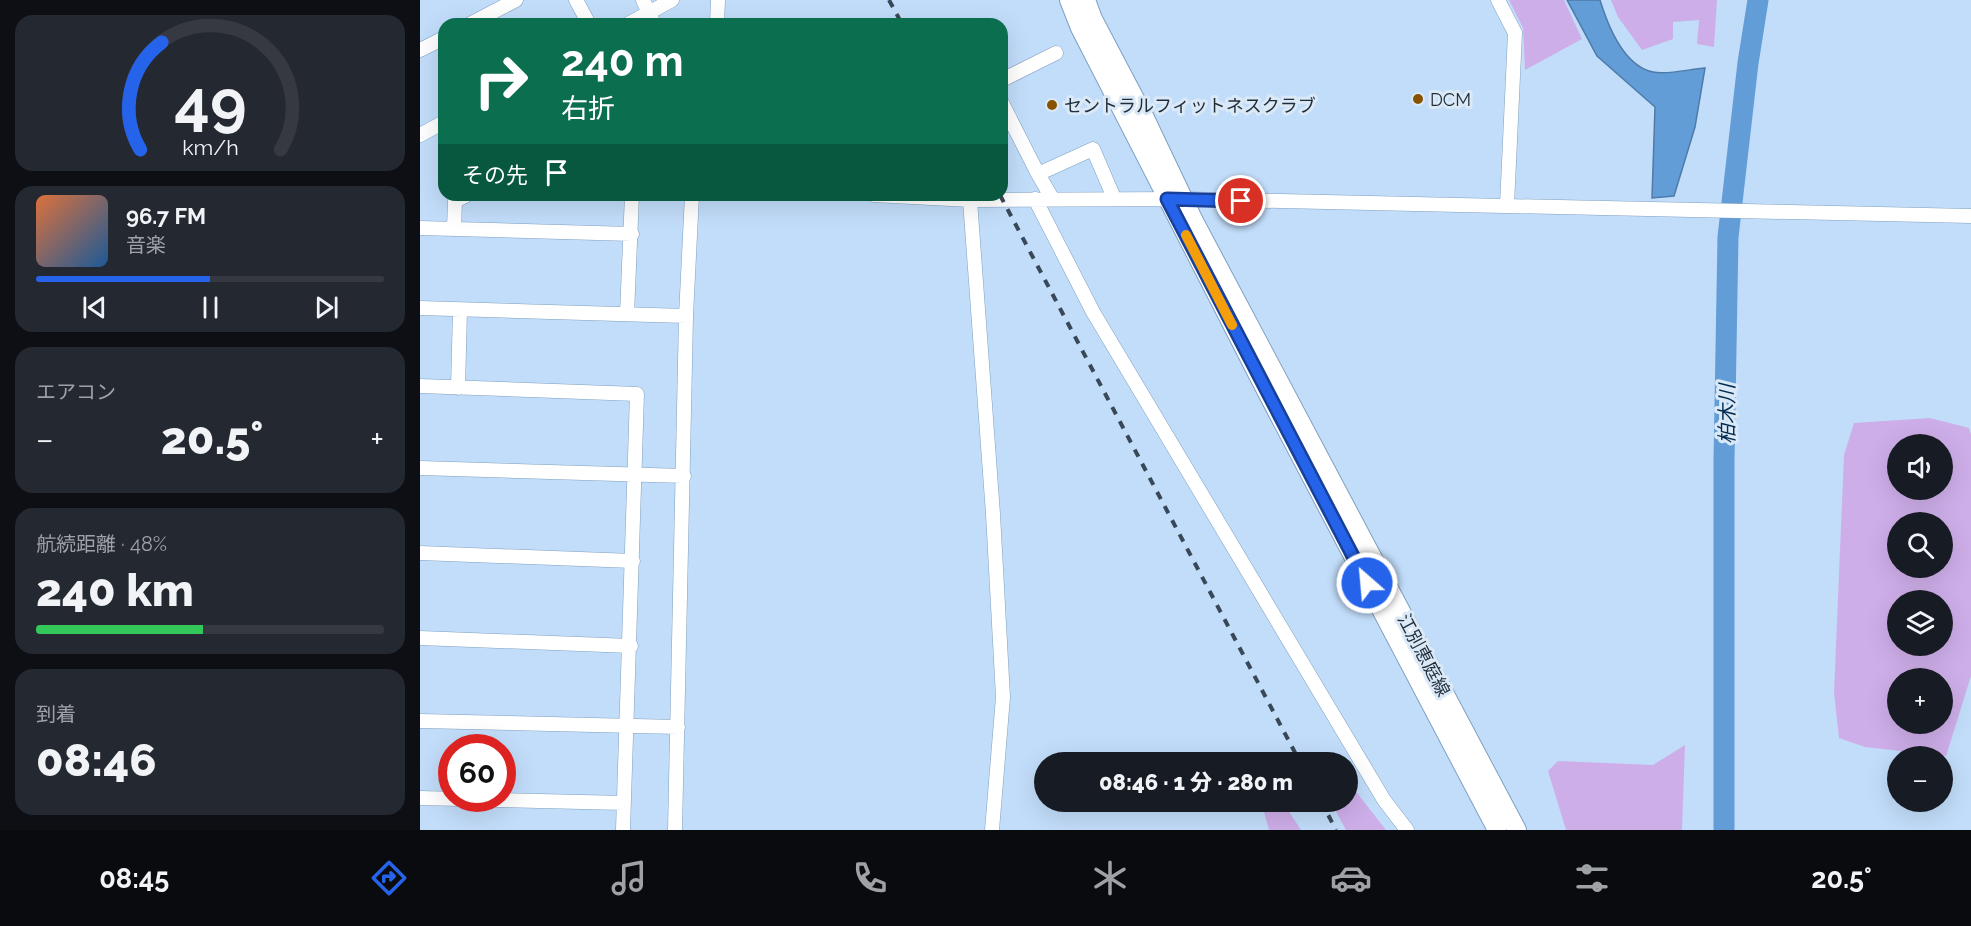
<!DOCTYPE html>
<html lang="ja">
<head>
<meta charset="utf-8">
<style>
	:root { --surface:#171b24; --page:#242831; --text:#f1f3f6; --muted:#9ea1a6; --line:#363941; --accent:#2563eb }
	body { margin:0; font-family:Raleway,"Noto Sans JP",sans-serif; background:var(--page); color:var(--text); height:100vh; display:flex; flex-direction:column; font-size:22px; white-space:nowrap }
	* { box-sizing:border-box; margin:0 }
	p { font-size:20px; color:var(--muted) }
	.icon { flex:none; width:33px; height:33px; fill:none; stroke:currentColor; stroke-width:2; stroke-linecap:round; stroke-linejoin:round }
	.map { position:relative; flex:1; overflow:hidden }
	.details { display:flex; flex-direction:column; gap:15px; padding:15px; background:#0d0f14; width:420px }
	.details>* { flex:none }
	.guide { position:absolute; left:18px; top:18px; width:570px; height:183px; border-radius:18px; box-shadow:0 6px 24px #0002; background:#0b6e4f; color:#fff; overflow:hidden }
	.buttons { position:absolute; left:1467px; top:434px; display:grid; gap:12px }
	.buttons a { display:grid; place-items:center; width:66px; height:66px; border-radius:50%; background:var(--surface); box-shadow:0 6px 24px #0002; font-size:30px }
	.speed { position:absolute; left:18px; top:734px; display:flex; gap:12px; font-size:30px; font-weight:700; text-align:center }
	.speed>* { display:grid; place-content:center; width:78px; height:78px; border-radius:50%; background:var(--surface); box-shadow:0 6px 24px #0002; line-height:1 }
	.speed .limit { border:9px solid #d22; background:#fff; color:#111 }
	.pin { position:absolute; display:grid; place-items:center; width:51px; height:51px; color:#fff; margin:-26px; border:3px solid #fff; border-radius:50%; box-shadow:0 2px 6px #0007 }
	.me { position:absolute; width:66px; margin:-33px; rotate:333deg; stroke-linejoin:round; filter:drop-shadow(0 0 4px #0008) }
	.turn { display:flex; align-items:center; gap:21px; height:126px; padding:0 24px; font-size:27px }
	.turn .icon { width:78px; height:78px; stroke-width:2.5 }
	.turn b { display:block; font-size:42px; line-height:51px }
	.then { display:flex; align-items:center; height:57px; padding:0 24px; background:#0003; gap:12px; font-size:22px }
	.big { font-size:45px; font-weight:800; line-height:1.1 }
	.details .widget { flex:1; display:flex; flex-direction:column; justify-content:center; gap:9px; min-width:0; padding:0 21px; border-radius:18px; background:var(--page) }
	.details .dial { align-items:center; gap:0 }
	.dial svg { height:156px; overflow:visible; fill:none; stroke:var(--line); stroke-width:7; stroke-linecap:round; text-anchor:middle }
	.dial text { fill:var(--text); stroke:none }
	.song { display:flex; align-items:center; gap:18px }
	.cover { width:72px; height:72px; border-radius:9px; background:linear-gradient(135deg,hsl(20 70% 55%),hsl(210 70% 35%)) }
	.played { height:6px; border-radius:3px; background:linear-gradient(90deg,var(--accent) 50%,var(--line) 50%) }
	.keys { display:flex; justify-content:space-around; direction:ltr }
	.heat { display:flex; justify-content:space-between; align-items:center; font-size:33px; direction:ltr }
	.charge { height:9px; border-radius:4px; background:linear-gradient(90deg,#34c759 48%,var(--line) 0) }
	.trip { position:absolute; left:614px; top:752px; width:324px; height:60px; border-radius:30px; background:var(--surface); box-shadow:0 6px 24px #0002; font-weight:800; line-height:60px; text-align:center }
	.tabs { display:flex; height:96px; justify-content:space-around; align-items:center; background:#090b0e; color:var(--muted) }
	.tabs .icon { width:42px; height:42px }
	.tabs .current { color:var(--accent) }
	.tabs b { font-size:27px; color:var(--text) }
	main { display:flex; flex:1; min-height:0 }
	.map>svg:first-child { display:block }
	.green { fill:#ceaee9; fill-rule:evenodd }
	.water { fill:#629dd7; stroke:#4e7ba8; stroke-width:1.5 }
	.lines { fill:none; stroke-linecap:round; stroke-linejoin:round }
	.river { stroke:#629dd7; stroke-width:21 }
	.minor-casing { stroke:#7fa0c1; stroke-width:15 }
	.major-casing { stroke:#7fa0c1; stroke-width:20 }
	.minor { stroke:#fff; stroke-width:14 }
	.major { stroke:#fff; stroke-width:18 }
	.rail { stroke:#394858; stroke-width:4; stroke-dasharray:8 8; stroke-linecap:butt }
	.route-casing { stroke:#184099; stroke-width:15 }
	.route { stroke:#2563eb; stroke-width:10 }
	.slow { stroke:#f59e0b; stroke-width:10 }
	.poi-dot { fill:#875300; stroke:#dbe9f7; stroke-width:2 }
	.labels { text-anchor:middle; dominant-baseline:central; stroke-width:6; stroke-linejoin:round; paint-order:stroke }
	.poi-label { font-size:18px; fill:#1f2c3a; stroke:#dbe9f7; text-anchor:start }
	.street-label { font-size:18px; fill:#1f2c3a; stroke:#dbe9f7 }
	.water-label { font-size:20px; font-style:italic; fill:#002c51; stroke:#dbe9f7 }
</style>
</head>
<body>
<main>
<section class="details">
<div class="widget dial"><svg viewBox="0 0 100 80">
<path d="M14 69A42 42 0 1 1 86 69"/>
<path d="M14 69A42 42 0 0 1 25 14" stroke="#2563eb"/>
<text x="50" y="56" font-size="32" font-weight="700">49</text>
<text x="50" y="72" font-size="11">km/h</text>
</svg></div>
<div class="widget">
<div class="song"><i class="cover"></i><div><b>96.7 FM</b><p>音楽</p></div></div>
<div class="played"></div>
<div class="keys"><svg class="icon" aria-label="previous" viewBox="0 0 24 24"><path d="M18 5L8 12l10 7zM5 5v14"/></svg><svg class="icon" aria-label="pause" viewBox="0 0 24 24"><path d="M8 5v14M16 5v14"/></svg><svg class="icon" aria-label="next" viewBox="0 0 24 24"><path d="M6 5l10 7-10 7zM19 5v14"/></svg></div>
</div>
<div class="widget"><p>エアコン</p>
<div class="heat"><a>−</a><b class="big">20.5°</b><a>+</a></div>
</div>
<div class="widget"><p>航続距離 · 48%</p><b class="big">240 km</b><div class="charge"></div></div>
<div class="widget"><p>到着</p><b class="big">08:46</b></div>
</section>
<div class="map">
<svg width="1551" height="830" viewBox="0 0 1551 830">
	<rect width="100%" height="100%" fill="#c2ddfa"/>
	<path class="green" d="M1089 0H1144L1162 39 1105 70 1103 28Z
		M1191 0H1297L1294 47 1277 44 1279 20 1253 22V39L1222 50 1198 17Z
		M1510 418 1549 428 1551 435V676L1526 756 1445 747 1419 738 1414 693 1424 455 1434 423ZM1478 444H1522V489H1478ZM1478 522H1522V567H1478ZM1478 600H1522V645H1478ZM1478 678H1522V723H1478Z
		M1265 745 1262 830H1146L1128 771 1138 761 1233 765Z
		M934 789 966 830H926L912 804 927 801V793Z
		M853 801H862L881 830H849L844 812Z"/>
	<path class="water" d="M1147 0H1180C1188 26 1204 66 1233 72 1248 75 1270 69 1285 68L1275 127 1254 196 1232 198 1235 107 1177 56Z"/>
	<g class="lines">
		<path class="river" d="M1304 830V461L1308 237 1328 63 1338 0"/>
		<g class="minor-casing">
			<path id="minor" d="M156 0 169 24
				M223 0 234 24
				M1078 0 1095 33 1087 205
				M50 24 96 0
				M208 24 252 0
				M297 24 298 0
				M0 50 24 38
				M582 80 636 53
				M582 103 618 174
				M0 135 24 122
				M454 195 550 200 764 199 1551 216
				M632 198 618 174 673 149 694 198
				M615 199 673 312 964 800 987 830
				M550 200 573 514 583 697 572 830
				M0 228 212 234
				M34 229 35 201 47 195
				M0 308 266 316
				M207 314 212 195
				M0 386 217 394 203 830
				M38 388 40 310
				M0 468 264 476
				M0 553 213 561
				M0 638 211 646
				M0 721 258 727
				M0 798 204 803
				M255 830 266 316 272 195"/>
		</g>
		<g class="major-casing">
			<path id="major" d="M649 0 660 28 841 381 1077 830
				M666 0 673 19 725 118 774 221 1097 830"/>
		</g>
		<use href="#minor" class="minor"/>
		<use href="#major" class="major"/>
		<path class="rail" d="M469 0 482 24
			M580 195 880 762
			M901 801 916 830"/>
	</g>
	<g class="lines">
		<g class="route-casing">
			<path id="route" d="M821 201 747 199 947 583"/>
		</g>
		<use href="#route" class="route"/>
		<path class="slow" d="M766 235 812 325"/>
	</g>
	<g class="poi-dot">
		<circle cx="998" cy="99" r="6"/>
		<circle cx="632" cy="105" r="6"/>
	</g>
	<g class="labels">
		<g class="poi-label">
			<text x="1010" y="99">DCM</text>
			<text x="644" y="105">セントラルフィットネスクラブ</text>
		</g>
		<g class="street-label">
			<text transform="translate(1004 655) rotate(62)">江別恵庭線</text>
		</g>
		<g class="water-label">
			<text transform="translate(1307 414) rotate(-90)">柏木川</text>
		</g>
	</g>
</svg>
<div class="buttons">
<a><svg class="icon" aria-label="sound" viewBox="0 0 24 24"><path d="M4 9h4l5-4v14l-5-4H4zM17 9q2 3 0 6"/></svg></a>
<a><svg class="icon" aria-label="search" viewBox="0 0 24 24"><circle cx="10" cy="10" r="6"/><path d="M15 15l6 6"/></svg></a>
<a><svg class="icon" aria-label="layers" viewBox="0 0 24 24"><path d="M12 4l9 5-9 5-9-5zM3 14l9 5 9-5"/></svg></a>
<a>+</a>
<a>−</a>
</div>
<div class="speed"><div class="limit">60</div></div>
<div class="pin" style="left:821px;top:201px;background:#d93025"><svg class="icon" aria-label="arrive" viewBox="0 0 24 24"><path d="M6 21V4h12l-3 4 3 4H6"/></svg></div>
<svg class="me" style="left:947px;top:583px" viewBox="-20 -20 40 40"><circle r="17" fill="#2563eb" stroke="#fff" stroke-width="3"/><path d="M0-11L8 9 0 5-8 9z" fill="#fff"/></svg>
<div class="trip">08:46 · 1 分 · 280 m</div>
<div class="guide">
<div class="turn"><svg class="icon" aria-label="right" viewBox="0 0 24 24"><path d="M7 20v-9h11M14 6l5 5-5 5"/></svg><div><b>240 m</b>右折</div></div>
<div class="then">その先<svg class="icon" aria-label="arrive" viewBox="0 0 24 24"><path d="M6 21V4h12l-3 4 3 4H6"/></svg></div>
</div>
</div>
</main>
<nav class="tabs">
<b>08:45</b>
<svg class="icon current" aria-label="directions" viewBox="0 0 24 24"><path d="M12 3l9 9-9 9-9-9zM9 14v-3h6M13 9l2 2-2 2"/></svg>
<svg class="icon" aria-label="music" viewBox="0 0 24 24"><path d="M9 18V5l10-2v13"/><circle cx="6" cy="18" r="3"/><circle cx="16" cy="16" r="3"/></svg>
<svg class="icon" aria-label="phone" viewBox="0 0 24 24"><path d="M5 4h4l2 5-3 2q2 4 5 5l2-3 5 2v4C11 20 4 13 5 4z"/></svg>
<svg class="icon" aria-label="climate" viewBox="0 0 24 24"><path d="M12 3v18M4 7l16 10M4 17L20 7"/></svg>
<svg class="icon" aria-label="car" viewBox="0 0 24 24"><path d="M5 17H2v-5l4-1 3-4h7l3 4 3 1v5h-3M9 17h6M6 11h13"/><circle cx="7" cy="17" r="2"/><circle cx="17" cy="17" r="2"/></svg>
<svg class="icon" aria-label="filters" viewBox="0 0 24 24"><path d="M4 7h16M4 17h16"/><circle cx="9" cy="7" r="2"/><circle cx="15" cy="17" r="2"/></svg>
<b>20.5°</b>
</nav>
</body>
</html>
